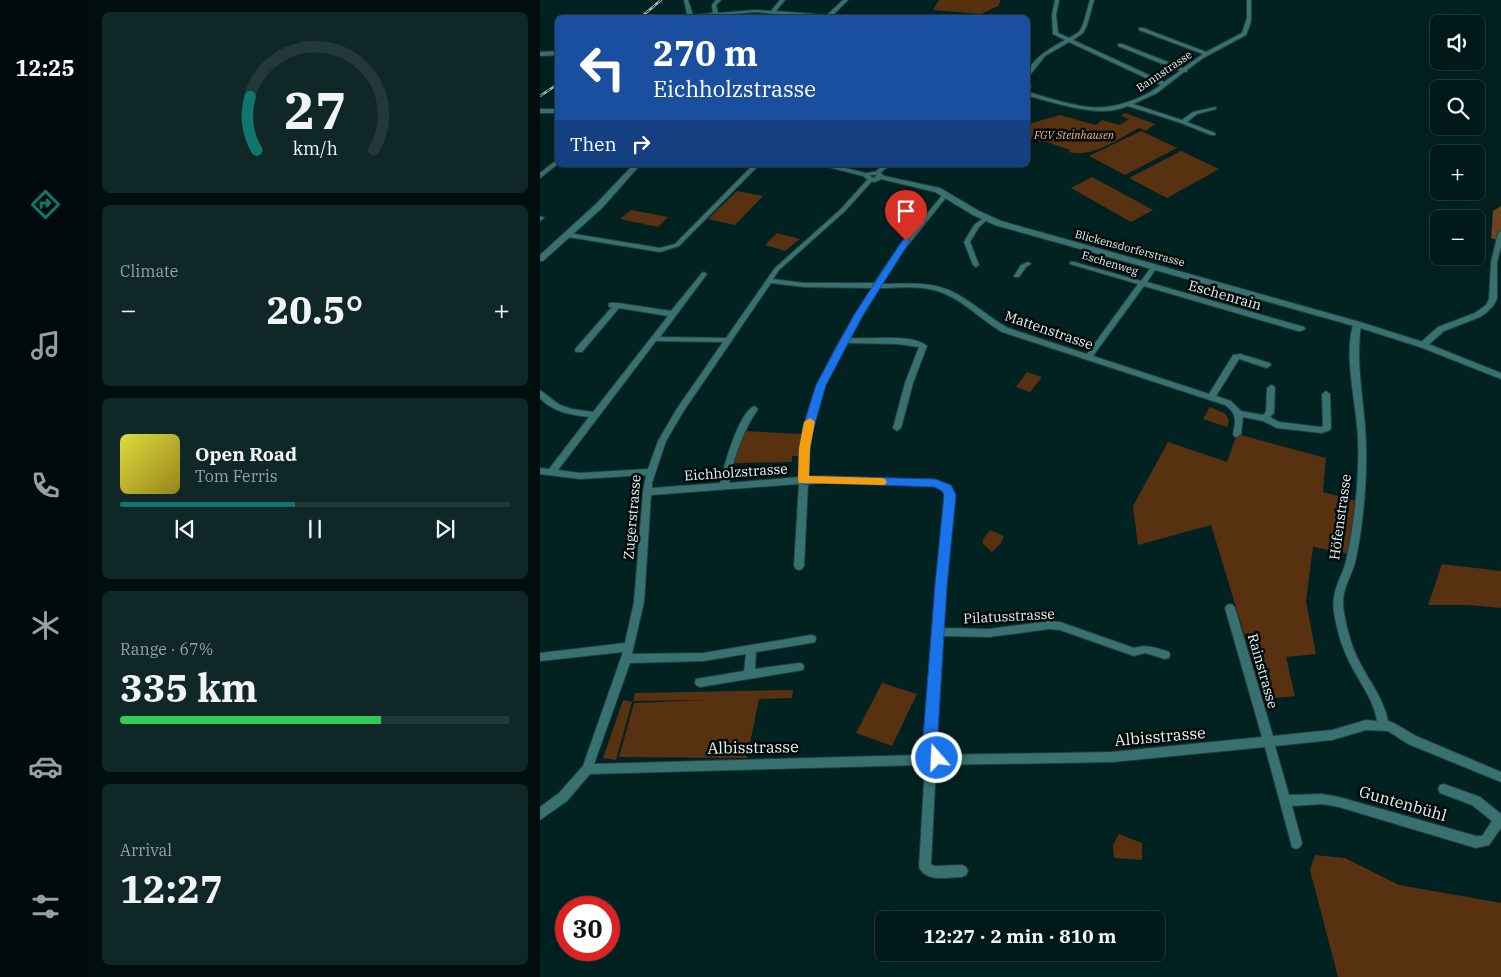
<!DOCTYPE html>
<html lang="en">
<head>
<meta charset="utf-8">
<style>
	:root { --surface:#011a19; --page:#0f2726; --text:#f1f3f6; --muted:#96a1a2; --line:#233838; --accent:#0f766e }
	body { margin:0; font-family:"IBM Plex Serif",serif; background:var(--page); color:var(--text); height:100vh; display:flex; flex-direction:column; font-size:19px; white-space:nowrap }
	* { box-sizing:border-box; margin:0 }
	p { font-size:16px; color:var(--muted) }
	.icon { flex:none; width:28px; height:28px; fill:none; stroke:currentColor; stroke-width:2; stroke-linecap:round; stroke-linejoin:round }
	.map { position:relative; flex:1; overflow:hidden }
	.side { display:flex; flex-direction:column; gap:12px; padding:12px; background:#010e0e; width:450px }
	.side>* { flex:none }
	.banner { position:absolute; left:15px; top:15px; width:475px; height:152px; border-radius:8px; box-shadow:0 5px 20px #0002,0 0 0 1px var(--line); background:#1a4fa0; color:#fff; overflow:hidden }
	.controls { position:absolute; left:890px; top:15px; display:grid; gap:10px }
	.controls a { display:grid; place-items:center; width:55px; height:55px; border-radius:8px; background:var(--surface); box-shadow:0 5px 20px #0002,0 0 0 1px var(--line); font-size:25px }
	.speed { position:absolute; left:15px; top:896px; display:flex; gap:10px; font-size:25px; font-weight:700; text-align:center }
	.speed>* { display:grid; place-content:center; width:65px; height:65px; border-radius:50%; background:var(--surface); box-shadow:0 5px 20px #0002,0 0 0 1px var(--line); line-height:1 }
	.speed .limit { border:8px solid #d22; background:#fff; color:#111 }
	.pin { position:absolute; display:grid; place-items:center; width:42px; height:42px; color:#fff; margin:-51px -21px; border-radius:50% 50% 50% 0; rotate:-45deg; box-shadow:0 0 5px #0007 }
	.pin .icon { rotate:45deg }
	.me { position:absolute; width:55px; margin:-28px; rotate:341deg; stroke-linejoin:round; filter:drop-shadow(0 0 4px #0008) }
	.turn { display:flex; align-items:center; gap:18px; height:105px; padding:0 15px; font-size:22px }
	.turn .icon { width:65px; height:65px; stroke-width:2.5 }
	.turn b { display:block; font-size:35px; line-height:42px }
	.then { display:flex; align-items:center; height:48px; padding:0 15px; background:#0003; gap:10px; font-size:19px }
	.big { font-size:38px; font-weight:700; line-height:1.1 }
	.side .tile { flex:1; display:flex; flex-direction:column; justify-content:center; gap:8px; min-width:0; padding:0 18px; border-radius:8px; background:var(--page) }
	.side .dial { align-items:center; gap:0 }
	.dial svg { height:130px; overflow:visible; fill:none; stroke:var(--line); stroke-width:7; stroke-linecap:round; text-anchor:middle }
	.dial text { fill:var(--text); stroke:none }
	.song { display:flex; align-items:center; gap:15px }
	.cover { width:60px; height:60px; border-radius:8px; background:linear-gradient(135deg,hsl(60 70% 55%),hsl(50 70% 35%)) }
	.played { height:5px; border-radius:2px; background:linear-gradient(90deg,var(--accent) 45%,var(--line) 45%) }
	.keys { display:flex; justify-content:space-around; direction:ltr }
	.heat { display:flex; justify-content:space-between; align-items:center; font-size:28px; direction:ltr }
	.charge { height:8px; border-radius:4px; background:linear-gradient(90deg,#34c759 67%,var(--line) 0) }
	.trip { position:absolute; left:335px; top:911px; width:290px; height:50px; border-radius:8px; background:var(--surface); box-shadow:0 5px 20px #0002,0 0 0 1px var(--line); font-weight:700; line-height:50px; text-align:center }
	main { display:flex; flex:1; min-height:0 }
	.tabs { display:flex; flex-direction:column; width:90px; justify-content:space-around; align-items:center; background:#000a0a; color:var(--muted) }
	.tabs .icon { width:35px; height:35px }
	.tabs .selected { color:var(--accent) }
	.tabs b { font-size:22px; color:var(--text) }
	.map>svg:first-child { display:block }
	.green { fill:#573110 }
	.forest { fill:#6e4423 }
	.lines { fill:none; stroke-linecap:round; stroke-linejoin:round }
	.minor-casing { stroke:#203f3e; stroke-width:2 }
	.tertiary-casing { stroke:#203f3e; stroke-width:2 }
	.minor { fill:#38716f; fill-rule:evenodd }
	.tertiary { fill:#38716f; fill-rule:evenodd }
	.rail-casing { stroke:#a4bab9; stroke-width:2.5 }
	.rail { stroke:#010909; stroke-width:1; stroke-dasharray:4; stroke-linecap:butt }
	.route { fill:#1a73e8; stroke:#114b97 }
	.slow { fill:#f59e0b }
	.labels { text-anchor:middle; dominant-baseline:central; stroke-width:5; stroke-linejoin:round; paint-order:stroke }
	.far-street-label { font-size:11px; fill:#e2f4f3; stroke:#010909 }
	.far-park-label { font-size:11px; font-style:italic; fill:#f9b581; stroke:#010909 }
	.street-label { font-size:14px; fill:#e2f4f3; stroke:#010909 }
	.near-street-label { font-size:16px; fill:#e2f4f3; stroke:#010909 }
</style>
</head>
<body>
<main>
<nav class="tabs">
<b>12:25</b>
<svg class="icon selected" aria-label="directions" viewBox="0 0 24 24"><path d="M12 3l9 9-9 9-9-9zM9 14v-3h6M13 9l2 2-2 2"/></svg>
<svg class="icon" aria-label="music" viewBox="0 0 24 24"><path d="M9 18V5l10-2v13"/><circle cx="6" cy="18" r="3"/><circle cx="16" cy="16" r="3"/></svg>
<svg class="icon" aria-label="phone" viewBox="0 0 24 24"><path d="M5 4h4l2 5-3 2q2 4 5 5l2-3 5 2v4C11 20 4 13 5 4z"/></svg>
<svg class="icon" aria-label="climate" viewBox="0 0 24 24"><path d="M12 3v18M4 7l16 10M4 17L20 7"/></svg>
<svg class="icon" aria-label="car" viewBox="0 0 24 24"><path d="M5 17H2v-5l4-1 3-4h7l3 4 3 1v5h-3M9 17h6M6 11h13"/><circle cx="7" cy="17" r="2"/><circle cx="17" cy="17" r="2"/></svg>
<svg class="icon" aria-label="filters" viewBox="0 0 24 24"><path d="M4 7h16M4 17h16"/><circle cx="9" cy="7" r="2"/><circle cx="15" cy="17" r="2"/></svg>
</nav>
<section class="side">
<div class="tile dial"><svg viewBox="0 0 100 80">
<path d="M14 69A42 42 0 1 1 86 69"/>
<path d="M14 69A42 42 0 0 1 10 36" stroke="#0f766e"/>
<text x="50" y="56" font-size="32" font-weight="700">27</text>
<text x="50" y="72" font-size="11">km/h</text>
</svg></div>
<div class="tile"><p>Climate</p>
<div class="heat"><a>−</a><b class="big">20.5°</b><a>+</a></div>
</div>
<div class="tile">
<div class="song"><i class="cover"></i><div><b>Open Road</b><p>Tom Ferris</p></div></div>
<div class="played"></div>
<div class="keys"><svg class="icon" aria-label="previous" viewBox="0 0 24 24"><path d="M18 5L8 12l10 7zM5 5v14"/></svg><svg class="icon" aria-label="pause" viewBox="0 0 24 24"><path d="M8 5v14M16 5v14"/></svg><svg class="icon" aria-label="next" viewBox="0 0 24 24"><path d="M6 5l10 7-10 7zM19 5v14"/></svg></div>
</div>
<div class="tile"><p>Range · 67%</p><b class="big">335 km</b><div class="charge"></div></div>
<div class="tile"><p>Arrival</p><b class="big">12:27</b></div>
</section>
<div class="map">
<svg width="961" height="977" viewBox="0 0 961 977">
	<rect width="100%" height="100%" fill="#012221"/>
	<path class="green" d="M399 0H461L458 6 441 14 393 10Z
		M585 113 615 124 606 131 599 128C578 139 553 158 528 152L530 150 507 142 488 140V124L520 115 556 125 562 120 580 125 589 119 581 116Z
		M601 131 637 148 585 175 549 156Z
		M641 151 679 169 627 198 589 178Z
		M552 177 613 210 591 222 531 188Z
		M197 191 223 196 195 225 168 219Z
		M91 210 128 217 118 227 80 219Z
		M237 233 260 239 245 251 225 245Z
		M487 372 502 377 490 392 476 387Z
		M670 407 686 414 689 421 687 427 663 419Z
		M205 431 262 434 259 456H252V462L193 463Z
		M697 434 786 458 783 492 819 502 809 554 773 547 766 601 776 654 746 657 755 696 724 699 671 525 598 545 593 506 628 442 687 462Z
		M450 530 464 536 461 543 452 552 443 544V539Z
		M902 564 961 571V608L929 605H888Z
		M342 683 377 694 352 746 316 733Z
		M253 690 252 698 219 699 207 758 79 757 94 703 167 700 93 701 95 693Z
		M83 700 92 702 76 760 63 758Z
		M579 834 602 843V860L574 858 573 845Z
		M775 855 805 858 859 885 961 903V977H798L770 870Z"/>
	<path class="forest" d="M961 206V238L959 241 951 238 953 211Z"/>
	<g class="lines">
		<g class="minor-casing">
			<path id="minor" d="M144 0H148L153 15 173 13 172 5 176 0H181L176 5 178 13 215 10 231 11 240 0H245L236 11 287 15 303 0H308L292 16 305 18H278L215 12 148 18Z
				M515 0H519L516 15 518 33 529 38 539 32 543 25 550 0H554L547 25 543 33 533 40 624 82 640 71 578 46V44H582L643 68 663 54 599 30V28H603L666 52 702 33 707 18V0H711V22L706 35 663 58 647 70V72H644L617 93 593 104 642 120 653 112 676 107V109L657 114 647 122 675 133V135H671L641 123 588 106C558 119 518 103 488 96V92C506 97 530 105 548 107 573 110 602 99 621 85L529 42 505 56 490 75H488C488 60 513 47 525 40L513 34 512 15Z
				M488 83 490 84 491 87 488 89Z
				M0 109H18V113H0Z
				M18 159V164L0 178V173Z
				M213 165H219L139 246 120 252 28 237 25 235 28 233 120 248 135 244Z
				M343 165H350L339 174H335V172Z
				M330 178 333 180 332 181 305 211 239 270 233 279 264 283H334L351 258 404 193H408V195L356 260 341 284C365 284 389 281 411 291 432 301 448 317 468 328L547 354 598 284 530 264V262H534L601 281 612 266H616L617 267 607 282 764 327 765 329 761 331H758L604 286 553 356 669 394 693 355 700 354 730 363 731 365 727 368 699 359 676 396 691 401 701 411 723 415 726 412 727 388 731 385 734 386 735 388 734 413 730 417 739 422 781 427 783 426 782 394 786 391 790 394 791 428 790 430 782 433 737 428 723 421 703 417 701 434 697 437 694 436 693 434C696 421 697 413 685 405L462 332C440 319 421 298 397 291 379 285 357 288 339 288L310 338C330 340 371 333 387 346L373 383 361 428 357 431 353 428 365 383 379 347 357 344 307 343C300 356 291 370 285 384 273 414 269 445 268 477L281 476 395 480 409 486 414 495 403 628 449 629 509 621 520 622 594 648C607 644 616 648 629 652L630 655 629 658 625 659 605 653 594 656 520 630 509 629 449 637 403 636 395 751 394 755 390 756 386 755 385 751 396 585 406 495 403 490 394 486 281 482 268 483 264 566 262 569 259 570 256 569 254 566 259 484 111 495 104 602 92 654 163 653 271 635 275 636 276 639 275 642 271 643 216 652 215 669 259 663 263 664 264 667 263 670 160 687 156 685 155 682 156 679 204 671 206 654 163 661 90 663 54 764 380 755 384 756 385 760 384 764 380 765 50 774 27 801 0 820V807L19 793 43 766 83 652 0 661V653L85 643 94 602 103 492 106 475 40 479 0 474V468L9 469 49 417C32 415 12 412 0 398V390L20 405 32 409 53 412 128 316 79 308 42 352H36L35 350 36 348 72 307H69V303H78L131 311 162 273 164 272 167 274 120 337 186 338 235 268 301 209 328 179ZM231 283 264 287 332 288C305 330 277 375 265 423 261 441 260 459 259 477L189 483C194 456 203 431 218 409L214 406C198 414 184 466 180 483L112 488V483L126 441 143 412ZM116 341 183 342 136 410 118 441 108 469 40 473 18 470Z
				M0 216 4 218 0 221Z
				M446 216 449 218 439 227 430 242 439 265 436 267 433 265 424 242 434 225Z
				M961 231V247L957 262V299L953 306 946 313 940 317 904 331 886 347H880L879 345 880 343 898 327 935 313 946 305 949 299 951 262 958 233Z
				M488 262 491 264 486 267 479 277H475L474 276 481 265Z
				M814 322H817L821 324C816 359 822 391 825 426 828 465 825 505 819 543 817 552 816 561 813 569 806 586 801 594 804 613 807 630 812 648 820 663 830 682 844 700 848 721L854 723 876 736 961 772V782L868 744 848 731 826 730 792 740 735 746 749 795 782 794 799 797 936 836H942L952 821 932 805 900 793 898 789 900 785 904 784 940 797 961 814V828L949 845 936 848 799 807 782 804 752 806 762 843 760 847 756 849 752 847 725 747 572 762 396 765 391 864 394 866 422 865 426 867 428 871 426 875 422 877C408 877 386 883 379 867L385 766 387 762 392 761 393 756 397 755 572 752 722 737 685 608 687 605 690 604 693 605 695 608 733 736 792 730 826 720 837 721C834 701 822 686 813 669 803 651 797 632 794 612 791 590 801 580 806 561 813 530 817 498 818 466 819 447 818 428 815 409 812 384 805 347 814 322Z"/>
		</g>
		<g class="tertiary-casing">
			<path id="tertiary" d="M18 51V55L0 56V52Z
				M93 165H100L62 208 3 261H0V255L56 204Z
				M280 165H292L326 173 339 171 344 176 400 188 439 211 461 221 820 322 886 343 961 373V379L880 347 814 326 455 225 433 215 395 192 341 179 335 182 329 181 323 176ZM332 175H337L334 178 330 176Z"/>
		</g>
		<use href="#minor" class="minor"/>
		<use href="#tertiary" class="tertiary"/>
		<g class="rail-casing">
			<path id="rail" d="M100 18 121 0
				M0 96 18 84"/>
		</g>
		<use href="#rail" class="rail"/>
	</g>
	<path class="route" d="M366 238 370 241 323 315 286 385 274 427 270 448 269 476 395 479 411 485 416 495 407 585 397 747 400 749 405 758 402 763 397 765 384 756 382 751 395 585 404 495 402 491 394 487 281 483 263 485 258 480 259 448 263 427 276 385 314 315 362 241Z"/>
	<path class="slow" d="M270 418 275 422 270 448 269 476 341 478 345 479 347 482 345 485 259 483 258 480 259 448 264 422Z"/>
	<g class="labels">
		<g class="far-street-label">
			<text transform="translate(624 71) rotate(-34)">Bannstrasse</text>
			<text transform="translate(590 248) rotate(15)">Blickensdorferstrasse</text>
			<text transform="translate(570 263) rotate(17)">Eschenweg</text>
		</g>
		<g class="far-park-label">
			<text x="534" y="135">FGV Steinhausen</text>
		</g>
		<g class="street-label">
			<text transform="translate(685 295) rotate(16)">Eschenrain</text>
			<text transform="translate(509 330) rotate(19)">Mattenstrasse</text>
			<text transform="translate(196 472) rotate(-4)">Eichholzstrasse</text>
			<text transform="translate(92 517) rotate(-85)">Zugerstrasse</text>
			<text transform="translate(800 517) rotate(-82)">Höfenstrasse</text>
			<text transform="translate(469 616) rotate(-3)">Pilatusstrasse</text>
			<text transform="translate(723 671) rotate(74)">Rainstrasse</text>
		</g>
		<g class="near-street-label">
			<text transform="translate(620 736) rotate(-5)">Albisstrasse</text>
			<text transform="translate(213 747) rotate(-1)">Albisstrasse</text>
			<text transform="translate(863 803) rotate(16)">Guntenbühl</text>
		</g>
	</g>
</svg>
<div class="controls">
<a><svg class="icon" aria-label="sound" viewBox="0 0 24 24"><path d="M4 9h4l5-4v14l-5-4H4zM17 9q2 3 0 6"/></svg></a>
<a><svg class="icon" aria-label="search" viewBox="0 0 24 24"><circle cx="10" cy="10" r="6"/><path d="M15 15l6 6"/></svg></a>
<a>+</a>
<a>−</a>
</div>
<div class="speed"><div class="limit">30</div></div>
<div class="pin" style="left:366px;top:241px;background:#d93025"><svg class="icon" aria-label="arrive" viewBox="0 0 24 24"><path d="M6 21V4h12l-3 4 3 4H6"/></svg></div>
<svg class="me" style="left:397px;top:758px" viewBox="-20 -20 40 40"><circle r="17" fill="#1a73e8" stroke="#fff" stroke-width="3"/><path d="M0-11L8 9 0 5-8 9z" fill="#fff"/></svg>
<div class="trip">12:27 · 2 min · 810 m</div>
<div class="banner">
<div class="turn"><svg class="icon" aria-label="left" viewBox="0 0 24 24"><path d="M17 20v-9H6M10 6l-5 5 5 5"/></svg><div><b>270 m</b>Eichholzstrasse</div></div>
<div class="then">Then<svg class="icon" aria-label="right" viewBox="0 0 24 24"><path d="M7 20v-9h11M14 6l5 5-5 5"/></svg></div>
</div>
</div>
</main>
</body>
</html>
